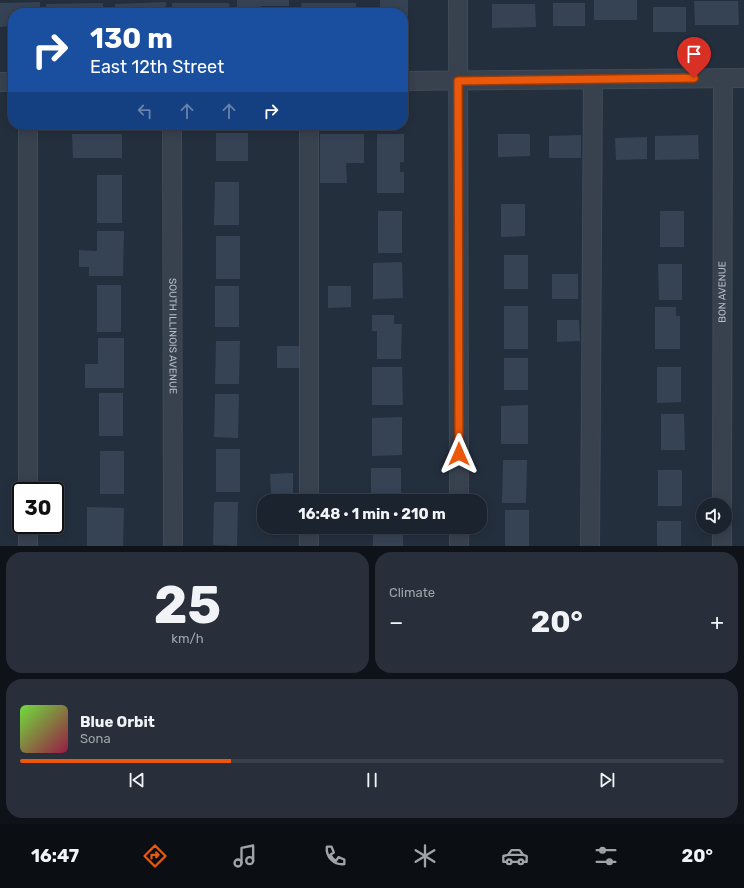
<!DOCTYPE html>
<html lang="en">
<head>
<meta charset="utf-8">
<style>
	:root { --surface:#1b232e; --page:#282f3a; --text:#f1f3f6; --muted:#a0a4aa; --line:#39404a; --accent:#ea580c }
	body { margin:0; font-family:Rubik,sans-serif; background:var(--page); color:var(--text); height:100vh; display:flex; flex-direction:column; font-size:15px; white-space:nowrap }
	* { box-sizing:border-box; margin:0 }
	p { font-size:13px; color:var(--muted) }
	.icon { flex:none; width:22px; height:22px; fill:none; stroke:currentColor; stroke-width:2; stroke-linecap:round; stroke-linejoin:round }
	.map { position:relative; height:546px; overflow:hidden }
	.side { display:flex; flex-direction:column; gap:6px; padding:6px; background:#0f1319; flex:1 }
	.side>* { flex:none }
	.banner { position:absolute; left:8px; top:8px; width:400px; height:122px; border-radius:16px; box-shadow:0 2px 10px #0003,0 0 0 1px var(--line); background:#1a4fa0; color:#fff; overflow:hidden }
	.fabs { position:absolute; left:696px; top:498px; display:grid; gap:8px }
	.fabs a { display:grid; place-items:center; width:36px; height:36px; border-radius:50%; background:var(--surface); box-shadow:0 2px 10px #0003,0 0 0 1px var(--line); font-size:20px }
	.speed { position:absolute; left:12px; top:482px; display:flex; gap:8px; font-size:20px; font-weight:700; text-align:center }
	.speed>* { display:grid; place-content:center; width:52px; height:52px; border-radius:50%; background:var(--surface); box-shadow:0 2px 10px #0003,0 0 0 1px var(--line); line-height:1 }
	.speed .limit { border:2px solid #111; border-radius:6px; background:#fff; color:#111 }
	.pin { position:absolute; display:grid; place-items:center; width:34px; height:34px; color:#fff; margin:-41px -17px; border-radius:50% 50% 50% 0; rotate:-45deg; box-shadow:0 0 4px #0007 }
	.pin .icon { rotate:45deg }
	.me { position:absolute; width:44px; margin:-22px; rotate:0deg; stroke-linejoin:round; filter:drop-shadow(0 0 3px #0008) }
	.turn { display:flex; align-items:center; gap:14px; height:84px; padding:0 16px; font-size:18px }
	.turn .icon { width:52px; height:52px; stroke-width:2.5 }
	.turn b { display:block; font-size:28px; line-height:34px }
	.lanes { display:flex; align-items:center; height:38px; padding:0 16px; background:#0003; justify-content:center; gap:20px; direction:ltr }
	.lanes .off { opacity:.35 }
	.big { font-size:30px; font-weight:700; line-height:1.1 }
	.side .widget { flex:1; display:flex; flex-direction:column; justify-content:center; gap:6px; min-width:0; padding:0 14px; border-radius:16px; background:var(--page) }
	.side .dial { align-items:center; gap:0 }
	.dial b { font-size:52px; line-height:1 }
	.song { display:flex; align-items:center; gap:12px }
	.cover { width:48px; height:48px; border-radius:6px; background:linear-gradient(135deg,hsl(100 70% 55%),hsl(340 70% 35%)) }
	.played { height:4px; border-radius:2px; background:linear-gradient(90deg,var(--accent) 30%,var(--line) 30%) }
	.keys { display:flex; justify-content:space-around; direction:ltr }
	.heat { display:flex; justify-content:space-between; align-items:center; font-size:22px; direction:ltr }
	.side .tiles { flex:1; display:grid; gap:6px; grid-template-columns:1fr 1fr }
	.widget:last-child { grid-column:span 2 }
	.trip { position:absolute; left:257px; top:494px; width:230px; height:40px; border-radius:16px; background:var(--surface); box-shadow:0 2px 10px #0003,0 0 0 1px var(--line); font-weight:700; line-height:40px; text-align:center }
	.tab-bar { display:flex; height:64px; justify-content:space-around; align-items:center; background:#0b0e12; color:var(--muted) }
	.tab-bar .icon { width:28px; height:28px }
	.tab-bar .on { color:var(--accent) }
	.tab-bar b { font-size:18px; color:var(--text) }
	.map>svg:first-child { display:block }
	.building { fill:#364354 }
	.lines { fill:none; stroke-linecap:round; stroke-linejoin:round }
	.minor-casing { stroke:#414a57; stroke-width:20 }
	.minor { stroke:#38414e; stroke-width:18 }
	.route-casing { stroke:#983908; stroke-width:10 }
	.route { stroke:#ea580c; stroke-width:7 }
	.labels { text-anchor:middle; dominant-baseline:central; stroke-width:4; stroke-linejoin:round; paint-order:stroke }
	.street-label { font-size:10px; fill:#b4bcc9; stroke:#1d2633 }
</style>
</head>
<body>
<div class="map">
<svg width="744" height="546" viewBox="0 0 744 546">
	<rect width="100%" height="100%" fill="#242f3e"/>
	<path class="building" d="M237 0H289V6H261V13H237Z
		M380 0H408V35H403V13H380Z
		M594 0H637V20H594Z
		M694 1H738L739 25H695Z
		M40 2V13H13V26L0 27V3Z
		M166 2 167 13H115V4Z
		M103 3V13H46V4Z
		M172 3H229L230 13H172Z
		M301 3H356V13H302Z
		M553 3H585V26H553Z
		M492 4H535L536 27 492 28Z
		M653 7H686V32H653Z
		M216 133H248V161H216Z
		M72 134H122V158H73Z
		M320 134H364V163H346L347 183H320Z
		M377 134H404V162H400V172H404V193H377Z
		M498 134H530V156L498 157Z
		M581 135V158H549V136Z
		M698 135 699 159 655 160V136Z
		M647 137V159L616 160 615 138Z
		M97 175H122V223H97Z
		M215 182H239V225H214Z
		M501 204H525V236L501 237Z
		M378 211H402V253H378Z
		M660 211H684V247H660Z
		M97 231H124L123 276H89V267H79V250L97 251Z
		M216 236H240V279H216Z
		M504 255H528V289H504Z
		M402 262 403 298 373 299V263Z
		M658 264H682V300H659Z
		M552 274H578V299H552Z
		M97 285H121V332H97Z
		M215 286H239V327H215Z
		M328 286H351V307L328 308Z
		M504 306H528V349H504Z
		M655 307H676V316H680V349H655Z
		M372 315H394V324H402L401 359H377V331H372Z
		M557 320H579L580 341 557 342Z
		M98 338H124V388H85V364H98Z
		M216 341H240L239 384H215Z
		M277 346H300V368H277Z
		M504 358H528V390H504Z
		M372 367H402L403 405H372Z
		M657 367H681V402L657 403Z
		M99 393H123V436H99Z
		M215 394H239L238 438 214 437Z
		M528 405V444H501V406Z
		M661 414H684L685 450H661Z
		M402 417V455L372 456V418Z
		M216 449H240V492H216Z
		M100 451H124V494H100Z
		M503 460H527L526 503H502Z
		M371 468H401V501H371Z
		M658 470H682V506H658Z
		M293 473V495H271L270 474Z
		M214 502H238L237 546 213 545Z
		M87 507 124 508 123 546H87Z
		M505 510H529V546H505Z
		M657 521H681V546H657Z
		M373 527H403V546H373Z"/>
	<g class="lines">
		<g class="minor-casing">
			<g id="minor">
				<path d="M458 0 459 501"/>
				<path d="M403 81 744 78"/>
				<path d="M0 82H13"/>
				<path id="s1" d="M172 125 173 546"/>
				<path d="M28 491V125"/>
				<path d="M309 501V125"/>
				<path id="s2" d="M722 505 723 78"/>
				<path d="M459 527V546"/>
				<path d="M28 546V525"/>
				<path d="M309 546V527"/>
				<path d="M590 546 593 79"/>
				<path d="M722 546V527"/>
			</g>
		</g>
		<use href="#minor" class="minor"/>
	</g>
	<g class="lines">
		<g class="route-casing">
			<path id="route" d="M459 454 458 81 694 78"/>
		</g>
		<use href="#route" class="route"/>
	</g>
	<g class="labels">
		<g class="street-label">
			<text stroke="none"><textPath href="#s2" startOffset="213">BON AVENUE</textPath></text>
			<text stroke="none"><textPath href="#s1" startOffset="211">SOUTH ILLINOIS AVENUE</textPath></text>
		</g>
	</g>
</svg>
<div class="fabs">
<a><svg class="icon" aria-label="sound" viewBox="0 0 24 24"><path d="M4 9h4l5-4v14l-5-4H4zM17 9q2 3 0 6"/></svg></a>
</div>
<div class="speed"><div class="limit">30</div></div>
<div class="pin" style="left:694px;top:78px;background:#d93025"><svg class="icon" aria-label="arrive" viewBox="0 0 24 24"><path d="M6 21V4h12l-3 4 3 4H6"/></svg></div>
<svg class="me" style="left:459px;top:454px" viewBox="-20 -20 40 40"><path d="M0-17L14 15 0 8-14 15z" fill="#ea580c" stroke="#fff" stroke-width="4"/></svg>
<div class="trip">16:48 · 1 min · 210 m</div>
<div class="banner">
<div class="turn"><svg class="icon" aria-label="right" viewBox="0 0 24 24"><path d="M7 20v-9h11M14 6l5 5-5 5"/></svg><div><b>130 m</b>East 12th Street</div></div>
<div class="lanes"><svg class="icon off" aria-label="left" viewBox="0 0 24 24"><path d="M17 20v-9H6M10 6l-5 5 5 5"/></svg><svg class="icon off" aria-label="ahead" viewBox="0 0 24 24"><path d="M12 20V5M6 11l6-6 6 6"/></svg><svg class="icon off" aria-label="ahead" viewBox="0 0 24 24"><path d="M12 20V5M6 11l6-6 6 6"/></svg><svg class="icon" aria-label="right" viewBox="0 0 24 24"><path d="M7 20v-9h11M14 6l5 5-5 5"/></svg></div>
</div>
</div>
<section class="side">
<div class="tiles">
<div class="widget dial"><b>25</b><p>km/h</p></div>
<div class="widget"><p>Climate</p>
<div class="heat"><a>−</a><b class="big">20°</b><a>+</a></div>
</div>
<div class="widget">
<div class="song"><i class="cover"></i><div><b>Blue Orbit</b><p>Sona</p></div></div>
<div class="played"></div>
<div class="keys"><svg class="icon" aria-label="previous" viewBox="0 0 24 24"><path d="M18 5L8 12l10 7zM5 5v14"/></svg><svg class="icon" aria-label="pause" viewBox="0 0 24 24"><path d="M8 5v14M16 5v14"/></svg><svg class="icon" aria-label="next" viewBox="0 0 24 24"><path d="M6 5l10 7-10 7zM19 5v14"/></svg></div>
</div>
</div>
</section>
<nav class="tab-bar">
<b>16:47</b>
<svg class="icon on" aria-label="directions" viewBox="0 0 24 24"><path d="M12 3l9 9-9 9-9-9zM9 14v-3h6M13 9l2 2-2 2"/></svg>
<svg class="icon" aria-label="music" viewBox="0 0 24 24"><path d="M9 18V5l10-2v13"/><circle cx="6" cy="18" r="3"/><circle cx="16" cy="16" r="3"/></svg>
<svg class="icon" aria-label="phone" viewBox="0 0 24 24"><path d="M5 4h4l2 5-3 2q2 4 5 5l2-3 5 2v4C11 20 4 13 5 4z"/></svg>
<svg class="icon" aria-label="climate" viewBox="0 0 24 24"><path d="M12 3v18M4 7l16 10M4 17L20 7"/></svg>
<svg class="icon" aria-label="car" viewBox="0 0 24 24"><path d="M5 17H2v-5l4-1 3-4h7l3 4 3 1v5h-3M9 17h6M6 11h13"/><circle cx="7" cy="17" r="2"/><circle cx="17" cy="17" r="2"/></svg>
<svg class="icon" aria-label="filters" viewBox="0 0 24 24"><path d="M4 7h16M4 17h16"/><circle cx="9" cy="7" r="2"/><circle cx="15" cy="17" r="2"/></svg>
<b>20°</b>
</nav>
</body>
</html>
